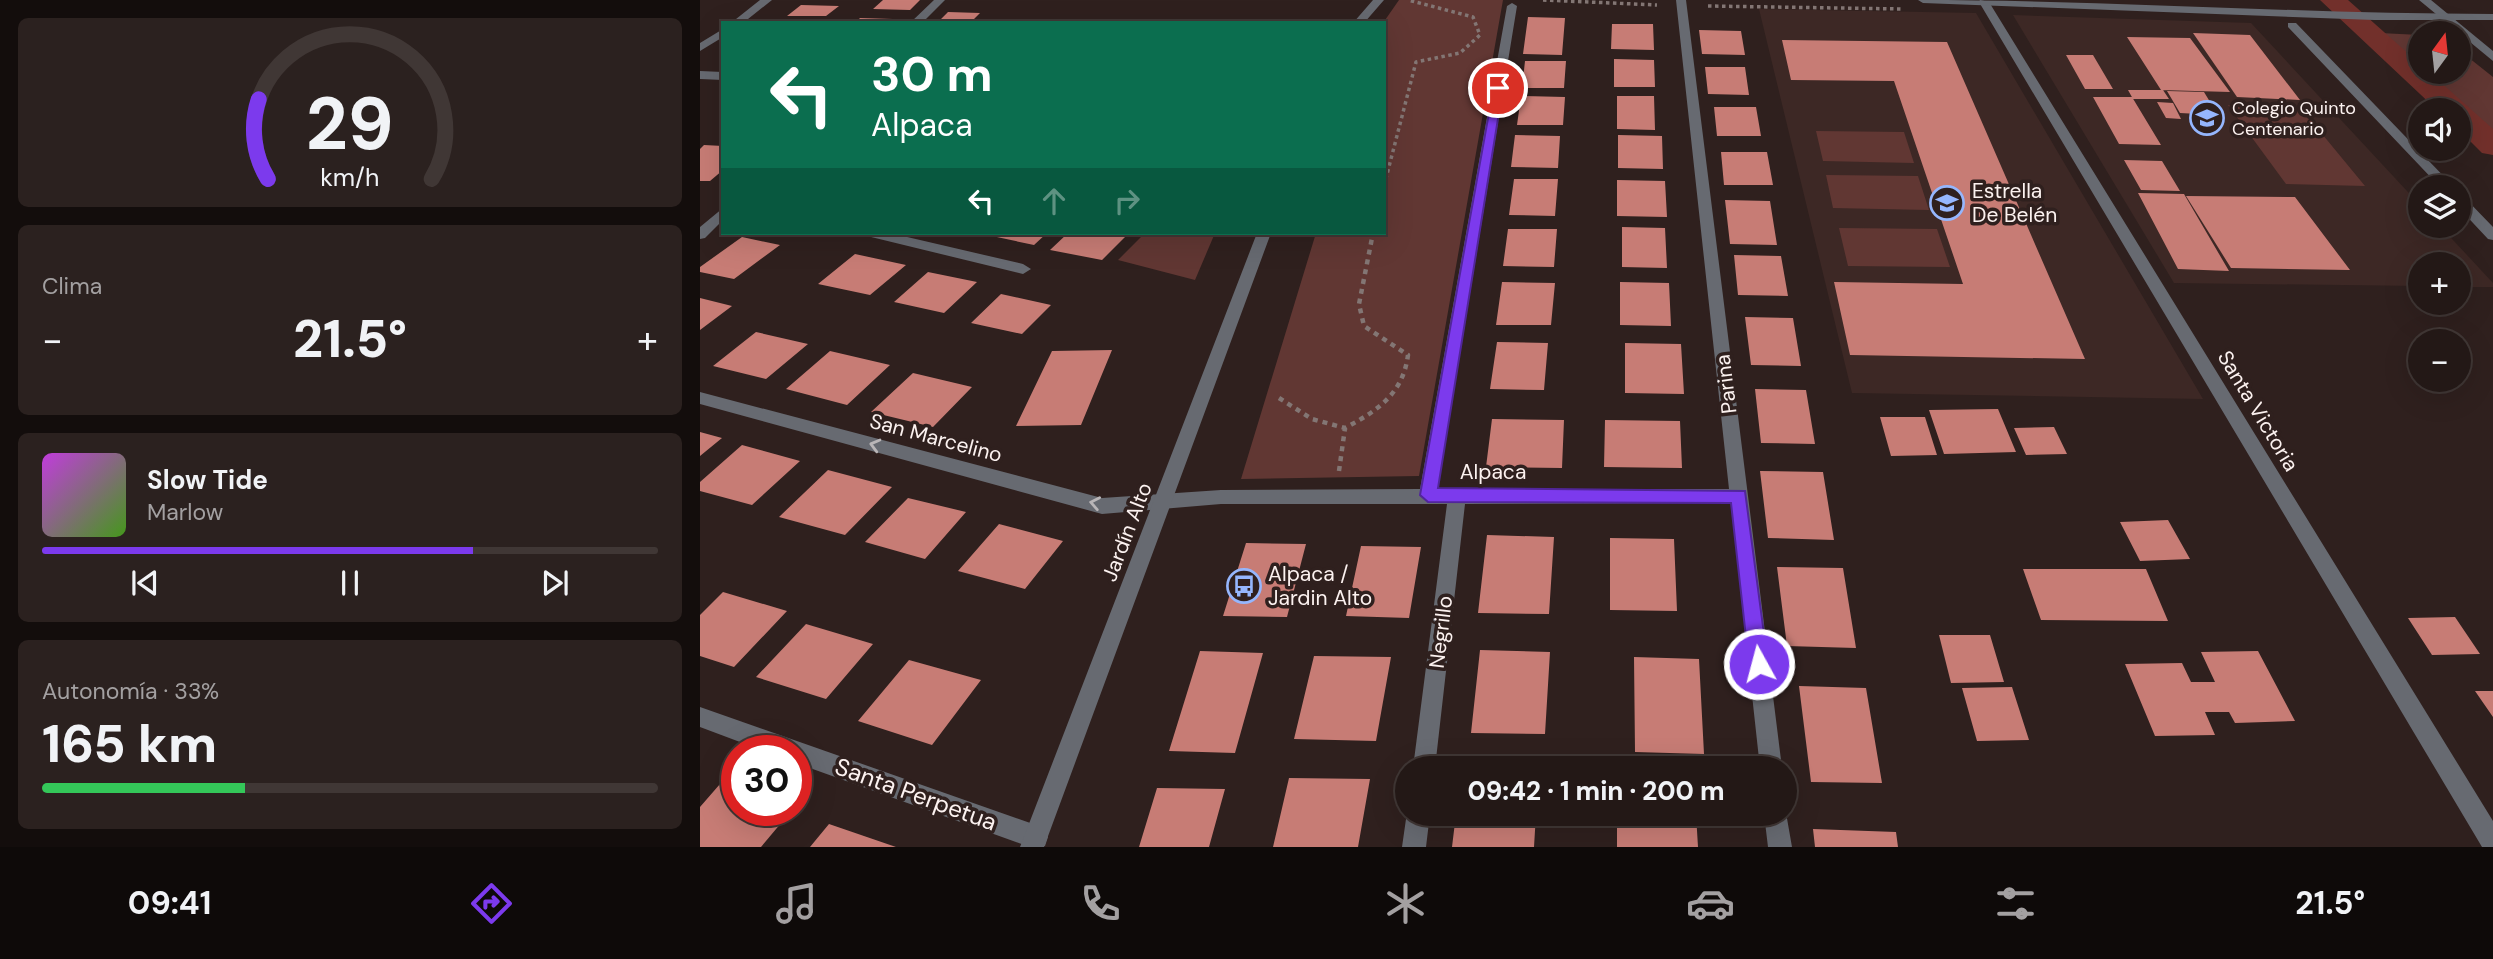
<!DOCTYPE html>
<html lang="es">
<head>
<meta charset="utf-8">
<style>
	:root { --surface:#231816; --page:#2b211f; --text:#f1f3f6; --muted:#a3a0a1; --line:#403735; --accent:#7c3aed }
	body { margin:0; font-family:"DM Sans",sans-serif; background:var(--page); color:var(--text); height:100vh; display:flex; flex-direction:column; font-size:26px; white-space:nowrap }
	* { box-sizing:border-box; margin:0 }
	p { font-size:23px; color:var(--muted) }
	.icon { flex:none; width:38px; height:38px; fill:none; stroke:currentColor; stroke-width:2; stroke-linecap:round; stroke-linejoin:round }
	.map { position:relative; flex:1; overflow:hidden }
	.details { display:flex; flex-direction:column; gap:18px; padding:18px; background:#130d0c; width:700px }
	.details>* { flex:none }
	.top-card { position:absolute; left:21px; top:21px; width:665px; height:214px; border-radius:0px; box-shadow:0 7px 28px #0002,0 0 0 2px var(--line); background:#0b6e4f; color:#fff; overflow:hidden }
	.needle { width:46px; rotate:15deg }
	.controls { position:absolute; left:1708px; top:21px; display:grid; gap:14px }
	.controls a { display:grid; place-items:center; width:63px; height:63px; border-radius:50%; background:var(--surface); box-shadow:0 7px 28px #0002,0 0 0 2px var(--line); font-size:35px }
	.speed { position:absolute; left:21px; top:735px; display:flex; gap:14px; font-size:35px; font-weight:700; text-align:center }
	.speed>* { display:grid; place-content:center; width:91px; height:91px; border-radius:50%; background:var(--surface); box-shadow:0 7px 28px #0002,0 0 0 2px var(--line); line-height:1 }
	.speed .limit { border:10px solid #d22; background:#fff; color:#111 }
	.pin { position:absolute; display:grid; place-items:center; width:60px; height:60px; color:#fff; margin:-30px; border:4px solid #fff; border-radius:50%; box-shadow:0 2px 7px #0007 }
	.me { position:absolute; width:77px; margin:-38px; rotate:353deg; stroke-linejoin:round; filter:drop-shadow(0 0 5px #0008) }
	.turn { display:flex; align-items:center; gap:24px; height:147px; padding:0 35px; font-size:32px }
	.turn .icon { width:91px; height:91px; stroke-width:2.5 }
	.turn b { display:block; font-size:49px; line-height:60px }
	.lanes { display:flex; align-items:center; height:66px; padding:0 35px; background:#0003; justify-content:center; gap:35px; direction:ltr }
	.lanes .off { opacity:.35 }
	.big { font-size:52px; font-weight:800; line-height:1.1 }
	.details .tile { flex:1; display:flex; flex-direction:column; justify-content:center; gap:10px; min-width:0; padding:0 24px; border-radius:10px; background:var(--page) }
	.details .dial { align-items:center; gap:0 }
	.dial svg { height:182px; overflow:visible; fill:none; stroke:var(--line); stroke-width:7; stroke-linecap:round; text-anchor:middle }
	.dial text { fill:var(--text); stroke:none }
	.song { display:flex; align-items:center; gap:21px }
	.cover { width:84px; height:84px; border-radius:10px; background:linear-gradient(135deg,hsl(290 70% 55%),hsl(100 70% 35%)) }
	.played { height:7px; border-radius:4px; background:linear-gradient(90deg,var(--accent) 70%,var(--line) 70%) }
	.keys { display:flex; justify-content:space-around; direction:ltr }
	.heat { display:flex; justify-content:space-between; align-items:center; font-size:38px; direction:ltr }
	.charge { height:10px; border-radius:5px; background:linear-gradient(90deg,#34c759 33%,var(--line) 0) }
	.trip { position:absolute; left:695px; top:756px; width:402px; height:70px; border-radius:35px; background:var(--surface); box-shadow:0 7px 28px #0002,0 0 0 2px var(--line); font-weight:800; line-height:70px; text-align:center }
	.tab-bar { display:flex; height:112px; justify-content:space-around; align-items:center; background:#0e0a09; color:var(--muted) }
	.tab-bar .icon { width:49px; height:49px }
	.tab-bar .on { color:var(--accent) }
	.tab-bar b { font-size:32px; color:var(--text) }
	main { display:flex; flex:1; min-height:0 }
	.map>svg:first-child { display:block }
	.built { fill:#3d2825 }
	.green { fill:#613733 }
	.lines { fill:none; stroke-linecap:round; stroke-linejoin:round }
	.canal { fill:#72302b; fill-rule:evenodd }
	.building { fill:#c77c75 }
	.path-far1 { stroke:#837674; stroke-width:3.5; stroke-dasharray:3.5 3.5; stroke-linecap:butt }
	.path { stroke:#837674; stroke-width:4.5; stroke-dasharray:5 5; stroke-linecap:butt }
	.minor { fill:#676a71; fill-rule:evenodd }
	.tertiary { fill:#676a71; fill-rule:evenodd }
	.oneway { stroke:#b9b5b7 }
	.route { fill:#7c3aed; stroke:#51269a; stroke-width:2 }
	.labels { text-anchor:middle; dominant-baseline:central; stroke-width:7; stroke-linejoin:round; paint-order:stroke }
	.far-poi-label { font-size:18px; fill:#fcf2f0; stroke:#2f201e; text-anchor:start }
	.poi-label { font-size:21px; fill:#fcf2f0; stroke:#2f201e; text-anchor:start }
	.street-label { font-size:21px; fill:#fcf2f0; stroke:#2f201e }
	.near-street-label { font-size:24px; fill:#fcf2f0; stroke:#2f201e }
</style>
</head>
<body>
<main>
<section class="details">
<div class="tile dial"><svg viewBox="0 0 100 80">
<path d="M14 69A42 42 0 1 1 86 69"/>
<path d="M14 69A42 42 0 0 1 10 34" stroke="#7c3aed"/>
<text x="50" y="56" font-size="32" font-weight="700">29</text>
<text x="50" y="72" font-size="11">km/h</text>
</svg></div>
<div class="tile"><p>Clima</p>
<div class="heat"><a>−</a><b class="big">21.5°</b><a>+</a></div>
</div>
<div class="tile">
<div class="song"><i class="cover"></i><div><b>Slow Tide</b><p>Marlow</p></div></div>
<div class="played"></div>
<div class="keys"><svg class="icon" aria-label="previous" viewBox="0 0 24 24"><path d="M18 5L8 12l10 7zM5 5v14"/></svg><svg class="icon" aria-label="pause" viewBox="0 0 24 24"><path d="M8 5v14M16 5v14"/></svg><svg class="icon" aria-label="next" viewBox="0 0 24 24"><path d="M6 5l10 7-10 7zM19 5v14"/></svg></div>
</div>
<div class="tile"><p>Autonomía · 33%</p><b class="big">165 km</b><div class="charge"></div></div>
</section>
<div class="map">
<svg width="1793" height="847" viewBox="0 0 1793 847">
	<rect width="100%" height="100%" fill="#2f201e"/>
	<path class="built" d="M1059 9 1276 13 1503 399 1152 393Z
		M1313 15 1551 23 1720 205V226H1740L1793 283V287H1759V264H1720V286L1474 283Z"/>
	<path class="green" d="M699 0H803L719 476 541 479 616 233H684L683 23Z
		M1680 33 1720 35V68Z
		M1759 50 1793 77V131L1725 72H1759Z
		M1528 105 1599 106 1665 186 1586 184Z
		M1116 131 1204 132 1214 163 1123 161Z
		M1126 175 1218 176 1229 210 1133 208Z
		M1139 228 1237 229 1250 267 1148 266Z
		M445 233H515L495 280 418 260Z"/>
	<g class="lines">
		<path class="canal" d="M1620 0H1648L1720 64V72H1729L1793 129V155L1782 153 1759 130V110H1737Z"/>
	</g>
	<path class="building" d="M183 0H220L210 10 173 9Z
		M101 5 139 6 126 16H87Z
		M248 12 280 13 270 23H237Z
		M828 17 865 18 862 55 823 54Z
		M160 18 193 19 189 23H155Z
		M912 24H953L954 50 911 49Z
		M999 30 1041 31 1045 55 1002 54Z
		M1493 33 1550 35 1600 100 1537 97Z
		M1427 37 1490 38 1530 92 1461 90Z
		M1082 40 1247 42 1385 359 1150 355 1134 282 1263 284 1194 81 1091 80Z
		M1366 55H1393L1413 89H1385Z
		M914 59 954 60 955 87H914Z
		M825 61H866L864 88H822Z
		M1005 67H1045L1049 95 1008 94Z
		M1428 90H1463L1469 99H1433Z
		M1467 91 1504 92 1518 115 1480 113Z
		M821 96 865 97 863 125H817Z
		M917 96H954L955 130 917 129Z
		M1393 97H1432L1461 145 1419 144Z
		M1457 102 1473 103 1481 119 1466 118Z
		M1014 107H1056L1061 136H1017Z
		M815 135 860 136 858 168 811 167Z
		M918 135 962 136 963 169 918 168Z
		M4 145 23 146V170L10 181H0V149Z
		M1021 152H1067L1073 185H1024Z
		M1424 160 1462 161 1480 191 1441 190Z
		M814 179H858L855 216 809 215Z
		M917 180 965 181 967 217 917 216Z
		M1438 193 1484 194 1529 271 1478 269Z
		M1486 196 1595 197 1650 270 1531 268Z
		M1025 200 1070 201 1077 245 1030 244Z
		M922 227 965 228 967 268 922 267Z
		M808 229H857L854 267 803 266Z
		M278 233H347L334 245Z
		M368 233H429L402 260 350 250Z
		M42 237 80 245 34 279 0 272V267Z
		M155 254 206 265 170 295 118 284Z
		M1034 255 1081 256 1088 296 1038 295Z
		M228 272 277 282 244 313 194 302Z
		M802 282 855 283 851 325H796Z
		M920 282 969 283 971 326 920 325Z
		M301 294 351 305 322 334 271 323Z
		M0 298 32 306 0 330Z
		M1045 317 1093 318 1101 366 1051 365Z
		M56 332 108 344 66 379 13 366Z
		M797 342 848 343 844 390 790 389Z
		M925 343 981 344 984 394 925 393Z
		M412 350 381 425 316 426 352 351Z
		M130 351 190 365 147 405 86 389Z
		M213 373 272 387 233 427 171 412Z
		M1055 389 1106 390 1115 444 1061 443Z
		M1298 409 1316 452 1244 454 1229 410Z
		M1180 417H1225L1237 455 1191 456Z
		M792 419 864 420 862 468 786 467Z
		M905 420 980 421 982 468 904 467Z
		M1354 427 1367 454 1326 455 1314 428Z
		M0 432 22 438 0 456Z
		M42 445 100 461 52 505 0 491V482Z
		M128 470 192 487 145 535 79 517Z
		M1060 471 1123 472 1134 540 1068 538Z
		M208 498 266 512 225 559 165 542Z
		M1468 520 1490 559 1440 561 1420 522Z
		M299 524 363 541 325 589 258 571Z
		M787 535 854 537 849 614 778 613Z
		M910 538 974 539 977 611 910 610Z
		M546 543 606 544 587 617 523 616Z
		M661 546 721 547 709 618 646 616Z
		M1077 567 1143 568 1156 648 1087 646Z
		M1323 569H1446L1468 621 1341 620Z
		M23 592 87 611 34 667 0 656V615Z
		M1755 617 1780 654 1732 655 1708 618Z
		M106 624 173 644 126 699 56 677Z
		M1239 635H1290L1304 682 1251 683Z
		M780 650 850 652 845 734 771 733Z
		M500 651 563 653 535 753 469 751Z
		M1558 651 1595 721 1535 723 1529 712H1505L1515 735 1455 736 1425 664 1482 663 1491 682H1515L1501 652Z
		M614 656 691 657 676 741 594 739Z
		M934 657 999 659 1004 754 935 752Z
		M209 660 281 680 232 745 158 721Z
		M1099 686 1166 688 1182 783 1111 782Z
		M1312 687 1329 740 1277 741 1262 688Z
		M1775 691H1793V717Z
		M589 778 670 779 658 847H573Z
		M20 784 37 790V810H92L61 847H0V807Z
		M457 788 525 789 509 847H439Z
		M756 814H836L834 847H752Z
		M917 814H996L998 847H917Z
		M129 824 196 847H110Z
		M1113 829 1196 832 1198 847H1115Z"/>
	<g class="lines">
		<path class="path-far1" d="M843 0 957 5
			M1008 6 1202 9
			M684 186 716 62 760 53 780 35 773 17 708 0"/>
		<path class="path" d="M579 398 612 419 645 428C677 411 703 394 708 355L664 326 659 304 673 233
			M639 471 645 428"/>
		<path class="minor" d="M60 0H72L43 23H31Z
			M234 0H245L222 23H210Z
			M976 0H986L1082 768H1060L1031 503 765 504 735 768H713L747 504H521L402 514 0 404V392L402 498 521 490 720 489 807 6 812 3 817 6 738 489H1029Z
			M1280 0 1289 2 1793 821V847H1782L1279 2Z
			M1719 0H1731L1793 51V61Z
			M1588 23H1596L1754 187H1740L1588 27Z
			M23 29V37L0 51V43Z
			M0 71 23 72V80L0 79Z
			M1759 196 1764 197 1793 227V240L1788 239 1759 208Z
			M23 208V220L5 238 0 239V227Z
			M165 233H190L323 264 331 269 323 274 167 236Z
			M0 707 336 825 345 828 348 837 345 846 330 847 96 763V751H64L0 727Z
			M1085 807 1092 847H1068L1064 814H1085Z
			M707 812 730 814 726 847H702Z"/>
		<path class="tertiary" d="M673 0H684L664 23H653Z
			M1218 0C1410 0 1601 14 1793 14V20H1674L1223 3Z
			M557 233H571L344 847H320Z"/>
	</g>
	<defs><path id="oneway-chevron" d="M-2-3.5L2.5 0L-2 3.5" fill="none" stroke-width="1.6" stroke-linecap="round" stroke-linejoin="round" transform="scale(1.75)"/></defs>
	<g class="oneway">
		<use href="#oneway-chevron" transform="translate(175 445) rotate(-165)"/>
		<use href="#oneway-chevron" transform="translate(395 503) rotate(-169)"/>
	</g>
	<path class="route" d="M794 85 803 88 738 488 1045 491 1068 664 1066 671 1059 673 1052 671 1049 664 1031 503 728 502 720 495Z"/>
	<defs>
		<g id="school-ring" transform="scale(1.75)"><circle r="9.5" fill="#2f201e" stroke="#95b6fd" stroke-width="1.5"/><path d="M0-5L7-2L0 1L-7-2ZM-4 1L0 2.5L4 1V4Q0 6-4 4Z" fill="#95b6fd"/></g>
		<g id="bus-ring" transform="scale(1.75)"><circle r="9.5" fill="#2f201e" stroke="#95b6fd" stroke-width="1.5"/><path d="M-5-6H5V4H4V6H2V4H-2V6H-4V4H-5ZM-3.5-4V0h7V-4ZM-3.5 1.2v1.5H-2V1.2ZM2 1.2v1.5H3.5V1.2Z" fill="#95b6fd"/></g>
	</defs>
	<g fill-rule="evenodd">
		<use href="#school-ring" x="1507" y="118"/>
		<use href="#school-ring" x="1247" y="203"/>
		<use href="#bus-ring" x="544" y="586"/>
	</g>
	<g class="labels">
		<g class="far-poi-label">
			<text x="1532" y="108">Colegio Quinto<tspan x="1532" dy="21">Centenario</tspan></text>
		</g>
		<g class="poi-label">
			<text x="1272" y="191">Estrella<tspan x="1272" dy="24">De Belén</tspan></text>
			<text x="568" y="574">Alpaca /<tspan x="568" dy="24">Jardin Alto</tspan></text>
		</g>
		<g class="street-label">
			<text transform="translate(1026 384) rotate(-97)">Parina</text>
			<text transform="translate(1558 411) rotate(59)">Santa Victoria</text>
			<text transform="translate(236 438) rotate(15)">San Marcelino</text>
			<text x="793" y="472">Alpaca</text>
			<text transform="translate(427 532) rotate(-69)">Jardín Alto</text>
			<text transform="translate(741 632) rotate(-83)">Negrillo</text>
		</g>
		<g class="near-street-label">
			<text transform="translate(216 794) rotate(20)">Santa Perpetua</text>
		</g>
	</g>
</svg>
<div class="controls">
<a><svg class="needle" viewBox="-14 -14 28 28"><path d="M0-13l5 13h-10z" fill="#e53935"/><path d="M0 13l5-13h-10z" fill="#a3a0a1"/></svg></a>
<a><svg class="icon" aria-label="sound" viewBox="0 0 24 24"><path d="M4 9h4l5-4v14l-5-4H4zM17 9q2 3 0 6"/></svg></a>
<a><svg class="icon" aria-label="layers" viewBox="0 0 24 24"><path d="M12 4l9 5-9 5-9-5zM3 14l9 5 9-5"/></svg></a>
<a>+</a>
<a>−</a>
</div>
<div class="speed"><div class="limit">30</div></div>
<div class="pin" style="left:798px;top:88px;background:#d93025"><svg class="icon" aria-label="arrive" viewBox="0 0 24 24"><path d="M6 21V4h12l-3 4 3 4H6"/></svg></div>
<svg class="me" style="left:1059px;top:664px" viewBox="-20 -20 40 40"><circle r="17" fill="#7c3aed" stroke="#fff" stroke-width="3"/><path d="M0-11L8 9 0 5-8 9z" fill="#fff"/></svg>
<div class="trip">09:42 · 1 min · 200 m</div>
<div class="top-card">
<div class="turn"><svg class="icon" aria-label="left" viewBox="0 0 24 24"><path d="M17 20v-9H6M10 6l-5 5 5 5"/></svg><div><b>30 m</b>Alpaca</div></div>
<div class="lanes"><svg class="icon" aria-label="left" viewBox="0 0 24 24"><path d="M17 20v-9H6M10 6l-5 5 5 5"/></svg><svg class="icon off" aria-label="ahead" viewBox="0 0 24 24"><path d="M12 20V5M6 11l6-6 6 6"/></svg><svg class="icon off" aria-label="right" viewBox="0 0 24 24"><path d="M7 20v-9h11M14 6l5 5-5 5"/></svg></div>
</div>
</div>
</main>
<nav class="tab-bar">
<b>09:41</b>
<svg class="icon on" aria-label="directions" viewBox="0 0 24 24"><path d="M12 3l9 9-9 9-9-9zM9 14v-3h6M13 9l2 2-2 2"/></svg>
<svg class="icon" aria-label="music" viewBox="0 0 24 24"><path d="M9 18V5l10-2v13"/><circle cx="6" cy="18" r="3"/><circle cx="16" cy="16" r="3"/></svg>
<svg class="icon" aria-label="phone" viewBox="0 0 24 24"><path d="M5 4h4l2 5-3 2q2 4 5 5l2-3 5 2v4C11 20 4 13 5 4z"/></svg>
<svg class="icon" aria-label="climate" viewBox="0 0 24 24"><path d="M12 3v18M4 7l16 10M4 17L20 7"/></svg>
<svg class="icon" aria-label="car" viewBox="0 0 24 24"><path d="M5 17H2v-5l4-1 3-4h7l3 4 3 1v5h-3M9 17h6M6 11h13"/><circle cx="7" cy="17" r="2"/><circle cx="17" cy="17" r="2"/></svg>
<svg class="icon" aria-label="filters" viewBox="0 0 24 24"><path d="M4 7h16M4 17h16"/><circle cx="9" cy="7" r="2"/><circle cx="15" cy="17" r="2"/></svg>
<b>21.5°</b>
</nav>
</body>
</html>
